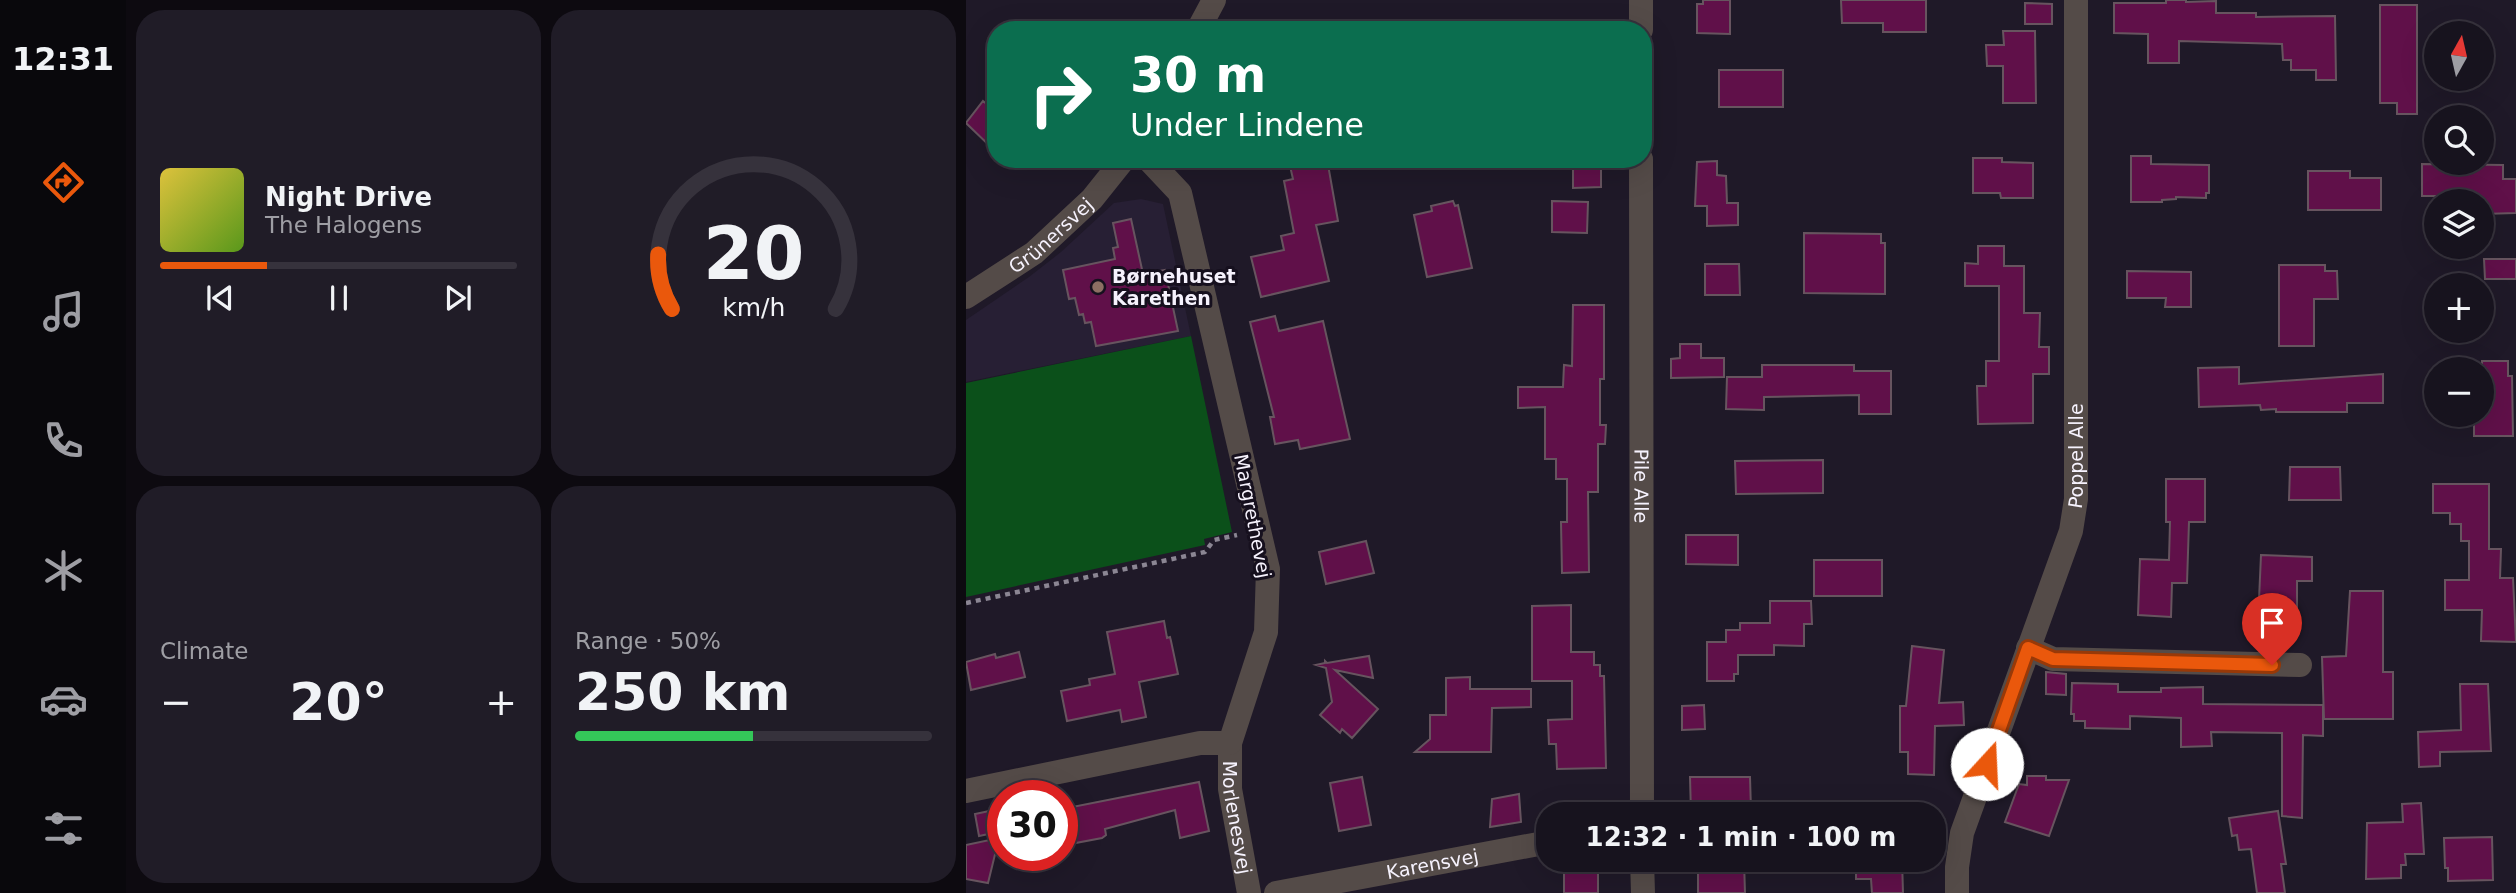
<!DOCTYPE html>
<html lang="en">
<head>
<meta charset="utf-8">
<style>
	:root { --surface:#17131e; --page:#201c27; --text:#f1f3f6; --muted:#9e9ea4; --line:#36323c; --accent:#ea580c }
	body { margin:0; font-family:"DejaVu Sans",sans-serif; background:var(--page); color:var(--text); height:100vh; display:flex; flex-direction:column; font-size:26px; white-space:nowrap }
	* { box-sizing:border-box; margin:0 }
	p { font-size:23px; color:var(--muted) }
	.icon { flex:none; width:38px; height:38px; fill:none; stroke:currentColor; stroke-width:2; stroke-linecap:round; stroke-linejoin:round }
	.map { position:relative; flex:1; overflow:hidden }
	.side { display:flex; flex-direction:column; gap:10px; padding:10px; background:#0d0a10; width:840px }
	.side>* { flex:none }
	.banner { position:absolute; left:21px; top:21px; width:665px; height:147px; border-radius:28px; box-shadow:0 7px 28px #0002,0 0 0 2px var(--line); background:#0b6e4f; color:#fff; overflow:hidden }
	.needle { width:46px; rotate:8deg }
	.buttons { position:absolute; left:1458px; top:21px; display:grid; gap:14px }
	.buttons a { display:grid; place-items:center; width:70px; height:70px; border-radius:50%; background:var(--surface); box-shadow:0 7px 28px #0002,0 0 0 2px var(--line); font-size:35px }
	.speed { position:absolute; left:21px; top:780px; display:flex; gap:14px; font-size:35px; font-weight:700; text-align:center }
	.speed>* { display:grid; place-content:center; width:91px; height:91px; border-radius:50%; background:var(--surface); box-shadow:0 7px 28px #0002,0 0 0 2px var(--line); line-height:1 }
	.speed .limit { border:10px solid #d22; background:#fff; color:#111 }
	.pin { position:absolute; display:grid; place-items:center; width:60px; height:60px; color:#fff; margin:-72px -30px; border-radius:50% 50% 50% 0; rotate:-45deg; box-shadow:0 0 7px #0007 }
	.pin .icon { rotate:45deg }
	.me { position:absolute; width:77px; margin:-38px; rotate:20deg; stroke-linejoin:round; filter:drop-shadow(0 0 5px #0008) }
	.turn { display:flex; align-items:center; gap:24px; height:147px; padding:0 28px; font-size:32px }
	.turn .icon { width:91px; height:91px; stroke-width:2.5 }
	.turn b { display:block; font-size:49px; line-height:60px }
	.big { font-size:52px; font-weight:600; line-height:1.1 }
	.side .widget { flex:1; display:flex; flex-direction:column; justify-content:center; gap:10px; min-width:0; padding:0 24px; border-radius:28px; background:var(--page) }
	.side .dial { align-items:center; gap:0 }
	.dial svg { height:182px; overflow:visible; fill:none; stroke:var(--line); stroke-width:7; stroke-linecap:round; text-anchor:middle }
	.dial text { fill:var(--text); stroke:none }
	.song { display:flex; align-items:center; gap:21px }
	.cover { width:84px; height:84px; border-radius:10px; background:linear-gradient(135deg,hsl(50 70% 55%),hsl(90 70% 35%)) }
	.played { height:7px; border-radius:4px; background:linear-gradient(90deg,var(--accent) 30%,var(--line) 30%) }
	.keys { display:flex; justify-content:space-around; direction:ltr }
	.heat { display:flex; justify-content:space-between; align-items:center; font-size:38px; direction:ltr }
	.charge { height:10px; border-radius:5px; background:linear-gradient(90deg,#34c759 50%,var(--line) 0) }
	.side .tiles { flex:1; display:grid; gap:10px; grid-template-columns:repeat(2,1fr) }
	.trip { position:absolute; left:570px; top:802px; width:410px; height:70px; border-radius:28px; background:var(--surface); box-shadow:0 7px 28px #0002,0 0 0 2px var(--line); font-weight:600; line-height:70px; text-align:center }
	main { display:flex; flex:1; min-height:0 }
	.dock { display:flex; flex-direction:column; width:126px; justify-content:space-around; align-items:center; background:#09080c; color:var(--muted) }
	.dock .icon { width:49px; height:49px }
	.dock .on { color:var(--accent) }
	.dock b { font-size:32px; color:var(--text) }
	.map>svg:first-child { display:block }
	.built { fill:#271f34 }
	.green { fill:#0b501a }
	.building { fill:#601049; stroke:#67545f; stroke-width:2 }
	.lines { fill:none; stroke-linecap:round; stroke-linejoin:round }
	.path { stroke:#8b8693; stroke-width:4.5; stroke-dasharray:5 5; stroke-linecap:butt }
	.street { stroke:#544b48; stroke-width:24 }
	.route-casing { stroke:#983908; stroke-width:18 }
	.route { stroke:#ea580c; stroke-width:12 }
	.education-dot { fill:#8d6e63; stroke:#16101e; stroke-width:2.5 }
	.labels { text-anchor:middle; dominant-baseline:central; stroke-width:6; stroke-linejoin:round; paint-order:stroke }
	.street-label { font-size:19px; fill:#f6f2fd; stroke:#16101e }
	.poi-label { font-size:19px; font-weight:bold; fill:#f6f2fd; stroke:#16101e; text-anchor:start }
</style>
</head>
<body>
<main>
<nav class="dock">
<b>12:31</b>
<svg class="icon on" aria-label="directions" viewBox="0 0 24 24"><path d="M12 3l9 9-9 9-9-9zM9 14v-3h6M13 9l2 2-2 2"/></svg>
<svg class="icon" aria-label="music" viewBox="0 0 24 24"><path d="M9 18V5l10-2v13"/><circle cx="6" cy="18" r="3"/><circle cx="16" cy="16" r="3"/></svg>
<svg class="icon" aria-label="phone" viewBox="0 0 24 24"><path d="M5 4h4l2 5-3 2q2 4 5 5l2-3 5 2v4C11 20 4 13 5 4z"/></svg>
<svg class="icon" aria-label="climate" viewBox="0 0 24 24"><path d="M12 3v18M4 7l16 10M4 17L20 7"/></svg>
<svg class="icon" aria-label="car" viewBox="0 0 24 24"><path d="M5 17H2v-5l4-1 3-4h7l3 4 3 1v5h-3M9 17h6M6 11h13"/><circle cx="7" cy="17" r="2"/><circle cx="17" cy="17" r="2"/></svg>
<svg class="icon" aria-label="filters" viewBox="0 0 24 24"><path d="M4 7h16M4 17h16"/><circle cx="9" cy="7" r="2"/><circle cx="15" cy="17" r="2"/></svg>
</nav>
<section class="side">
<div class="tiles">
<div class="widget">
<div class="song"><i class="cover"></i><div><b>Night Drive</b><p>The Halogens</p></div></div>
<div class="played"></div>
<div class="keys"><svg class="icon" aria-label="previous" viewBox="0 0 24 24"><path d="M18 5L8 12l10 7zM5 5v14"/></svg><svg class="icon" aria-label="pause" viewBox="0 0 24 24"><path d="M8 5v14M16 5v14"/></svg><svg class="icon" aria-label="next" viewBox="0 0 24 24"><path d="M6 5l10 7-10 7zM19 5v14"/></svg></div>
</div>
<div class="widget dial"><svg viewBox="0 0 100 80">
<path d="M14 69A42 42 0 1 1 86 69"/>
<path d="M14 69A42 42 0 0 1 8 45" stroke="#ea580c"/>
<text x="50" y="56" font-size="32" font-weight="700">20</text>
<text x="50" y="72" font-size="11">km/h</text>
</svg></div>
<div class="widget"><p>Climate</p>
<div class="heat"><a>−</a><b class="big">20°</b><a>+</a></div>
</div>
<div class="widget"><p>Range · 50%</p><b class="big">250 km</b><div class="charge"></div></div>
</div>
</section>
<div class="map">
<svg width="1550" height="893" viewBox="0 0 1550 893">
	<rect width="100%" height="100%" fill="#1f1928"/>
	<path class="built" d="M175 199 197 204 225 336 0 382V320L63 277 95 252 148 203Z"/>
	<path class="green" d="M225 336 266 532 238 539 239 545 0 597V383Z"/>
	<path class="building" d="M737 0H764V34L731 33V4H737Z
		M875 0H960V32H917V23H876Z
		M1200 0H1220V2L1250 1V13H1290V17L1369 16 1370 80H1350V70H1325V60H1317L1316 44 1213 41V63H1182V34L1148 33V3H1200Z
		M1059 3 1086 4V24H1059Z
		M1414 5H1451V114H1431V103H1414Z
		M1037 31H1069L1070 103H1037V66H1021L1020 45H1038Z
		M753 70H817V107H753Z
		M17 101 30 112V152L0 123Z
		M1165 156H1185V164L1243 165V193H1240V198L1210 197V199L1196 200V202H1165Z
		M1007 158H1036V162L1067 163V198H1035L1034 193H1007Z
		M361 159 372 221 350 225 363 281 295 297 285 257 318 250 315 236 328 233 318 181 327 179 324 166Z
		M751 161V175L760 176 761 203H772V225L741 226V206H729L731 162Z
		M1456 164 1537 165V179H1550V213L1516 214 1514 196H1456Z
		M635 166V187L607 188V167Z
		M1342 171H1384V178H1415V210H1342Z
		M487 201 489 206 492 205 506 268 461 277 448 215 466 211 465 206Z
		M586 201 622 202 621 233 586 232Z
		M165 219 177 274 199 270 212 331 130 346 125 322 119 323 117 314 113 315 109 298 103 299 97 270 149 259 147 248 152 247 147 223Z
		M838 233 915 234V243H919V294L838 293Z
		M1012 246H1038V266H1058V313H1074L1073 347H1083V374H1067V423L1012 424 1011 386H1020V361H1033V286H999V263L1012 264Z
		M1518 259H1550V279H1519Z
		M739 264H773L774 295H739Z
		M1313 265H1359V271H1371L1372 299H1348V346H1313Z
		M1161 271 1225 272V307H1199L1200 298H1161Z
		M607 305H638V379H634V425H640L639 444H632V492H622L623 572 596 573 595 522H601V479H590V459H579V407L552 408V387H597L598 365 606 366Z
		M309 316 313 331 357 321 384 439 334 449 332 440 309 444 304 417H308L284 322Z
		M714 344H735V358H758V377L705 378V359L714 358Z
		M1516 361H1542V376H1546L1547 436H1508V415H1516Z
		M796 365H888V371H925V414H893V395L798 397V410L760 409 761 377H796Z
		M1273 367V384L1417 374V403H1381V412H1310V409L1295 410 1294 405 1233 407 1232 368Z
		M857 460V493L770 494 769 461Z
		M1324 467H1374L1375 500H1323Z
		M1200 479H1239V522H1223L1221 583H1206L1205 617 1172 615 1174 559 1203 560 1204 522H1200Z
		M1467 484H1523V549H1535L1534 578H1547L1550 642 1515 641 1516 610H1479V580H1503V541H1495V524H1484V513H1467Z
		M720 535H772V565L720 564Z
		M400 541 408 573 360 584 353 552Z
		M1295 555 1346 557V581H1331V622H1292Z
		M848 560H916V596H848Z
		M1384 591H1417V672H1427V719H1358L1356 657 1380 656Z
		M804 601H845L846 624H838V646L808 645V655H772V674H768V681H741V642H760V630H774V623H804Z
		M605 605V652H628V665H634V676H638L640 768 591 769 590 744H583L582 720 606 719V681H566V606Z
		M198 621 201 638 204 637 205 641 212 674 173 682 180 717 156 722 154 710 101 721 95 691 124 685 123 679 149 674 141 632Z
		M946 646 978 650 973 703 997 702 998 725 969 726 968 775 942 774V752H934V706H940Z
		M53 652 59 677 5 690 0 662 29 654 30 658Z
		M403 656 407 678 369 670 412 709 386 738 376 729 374 733 354 715 366 702 360 668 350 665 359 663V661L361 663Z
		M1080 672 1100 674V695L1080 694Z
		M504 677V689H565V707L526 708 525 752H449L464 739V715H480V678Z
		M1106 683 1152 684V692H1195V688L1237 687V704L1357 705V736L1337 735 1336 818 1316 816V733L1245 732 1246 746 1215 747V718L1164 716V729L1119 728V721H1108V714H1105Z
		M1494 684H1522L1525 751 1474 752V766L1453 767 1452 732 1495 730Z
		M738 705 739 729 716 730V706Z
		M1061 776H1080V780H1103L1083 836 1039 822 1053 784 1061 785Z
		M396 777 405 825 373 831 364 783Z
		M724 777H784L785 810 757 811V814H725Z
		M233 782 243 831 214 838 209 810 139 829 140 835 136 838 99 845 96 832V809Z
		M553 794 555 822 524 827 526 799Z
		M1455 803 1458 854H1439L1440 865H1435V878L1400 879 1401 823 1437 822 1436 804Z
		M28 810 32 832 13 836 9 814Z
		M1312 811 1320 864H1315L1319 893H1291L1285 849 1273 850 1271 835 1266 836 1263 818Z
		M1526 837 1527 880 1482 881V868H1479L1478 838Z
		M33 838 22 883 0 879V845Z
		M890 859H936L937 893H906L905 879H890Z
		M778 861 779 893H732V862Z
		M598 864H632V893H598Z"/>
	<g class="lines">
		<path class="path" d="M0 603 239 552 248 540 271 535"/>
		<g class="street">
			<path d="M675 0V30"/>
			<path d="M232 30 248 0"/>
			<path id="s1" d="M675 159 676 814"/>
			<path id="s2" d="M0 297 68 253 126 199 158 159"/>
			<path d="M1062 648 1087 659 1334 665"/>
			<path id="s3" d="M264 743V789L283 893"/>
			<path d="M0 791 234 743H264L300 632 302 569 214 193 182 159"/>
			<path d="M676 859 677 893"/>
			<path id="s4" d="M310 893 583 842"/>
			<path id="s5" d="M991 893V867L996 833 1105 531 1110 499V0"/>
		</g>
	</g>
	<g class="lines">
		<g class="route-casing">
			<path id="route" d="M1021 764 1062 648 1087 659 1306 665"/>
		</g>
		<use href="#route" class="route"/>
	</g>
	<circle class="education-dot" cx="132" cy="287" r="7"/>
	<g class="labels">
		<g class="street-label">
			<text stroke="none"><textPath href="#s2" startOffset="105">Grünersvej</textPath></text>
			<text stroke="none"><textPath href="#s5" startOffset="457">Poppel Alle</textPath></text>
			<text stroke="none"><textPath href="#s1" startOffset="327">Pile Alle</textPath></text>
			<text transform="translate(287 516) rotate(79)">Margrethevej</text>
			<text stroke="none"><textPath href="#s3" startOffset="75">Morlenesvej</textPath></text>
			<text stroke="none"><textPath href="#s4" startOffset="159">Karensvej</textPath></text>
		</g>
		<g class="poi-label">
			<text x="146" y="276">Børnehuset<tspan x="146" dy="22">Karethen</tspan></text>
		</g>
	</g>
</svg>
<div class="buttons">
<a><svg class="needle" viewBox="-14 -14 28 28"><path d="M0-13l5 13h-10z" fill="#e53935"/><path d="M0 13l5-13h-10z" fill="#9e9ea4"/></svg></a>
<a><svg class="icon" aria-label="search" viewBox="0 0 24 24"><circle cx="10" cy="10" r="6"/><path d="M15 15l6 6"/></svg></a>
<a><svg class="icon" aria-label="layers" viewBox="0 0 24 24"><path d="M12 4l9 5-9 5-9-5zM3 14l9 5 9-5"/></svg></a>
<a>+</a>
<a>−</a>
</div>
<div class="speed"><div class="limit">30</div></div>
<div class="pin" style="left:1306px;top:665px;background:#d93025"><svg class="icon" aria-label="arrive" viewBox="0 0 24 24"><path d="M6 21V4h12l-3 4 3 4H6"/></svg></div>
<svg class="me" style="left:1021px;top:764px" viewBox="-20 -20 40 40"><circle r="19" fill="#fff"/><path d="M0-13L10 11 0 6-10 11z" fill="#ea580c"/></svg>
<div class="trip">12:32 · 1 min · 100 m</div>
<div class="banner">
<div class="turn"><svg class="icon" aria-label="right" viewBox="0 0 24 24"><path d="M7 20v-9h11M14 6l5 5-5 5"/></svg><div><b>30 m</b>Under Lindene</div></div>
</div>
</div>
</main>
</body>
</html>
